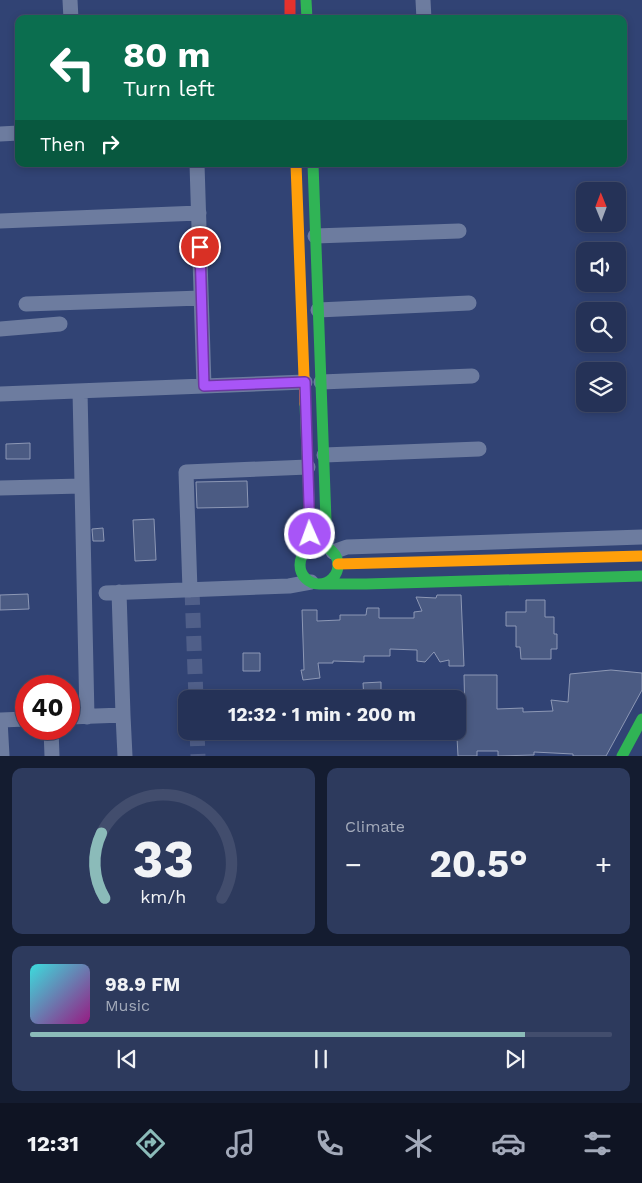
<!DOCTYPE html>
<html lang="en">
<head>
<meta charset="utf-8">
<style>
	:root { --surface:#253257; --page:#2d3a5d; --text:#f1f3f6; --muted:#a3aaba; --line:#424d6d; --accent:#8bbbb9 }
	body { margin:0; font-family:"Work Sans",sans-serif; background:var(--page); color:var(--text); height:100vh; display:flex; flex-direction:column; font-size:19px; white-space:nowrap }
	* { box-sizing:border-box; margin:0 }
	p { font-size:16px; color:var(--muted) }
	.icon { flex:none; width:28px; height:28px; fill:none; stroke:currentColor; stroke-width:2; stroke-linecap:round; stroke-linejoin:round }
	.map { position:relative; height:756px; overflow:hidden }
	.drawer { display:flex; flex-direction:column; gap:12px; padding:12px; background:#141c30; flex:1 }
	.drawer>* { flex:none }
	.guide { position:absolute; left:15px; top:15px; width:612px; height:152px; border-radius:10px; box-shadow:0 2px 8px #0003,0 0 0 1px var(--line); background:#0b6e4f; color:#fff; overflow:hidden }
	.needle { width:32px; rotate:359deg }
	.tools { position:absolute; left:576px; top:182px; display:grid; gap:10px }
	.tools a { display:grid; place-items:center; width:50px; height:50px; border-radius:10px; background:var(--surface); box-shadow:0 2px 8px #0003,0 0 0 1px var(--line); font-size:25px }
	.speed { position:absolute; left:15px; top:675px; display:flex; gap:10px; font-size:25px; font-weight:700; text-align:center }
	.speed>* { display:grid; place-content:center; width:65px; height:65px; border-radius:50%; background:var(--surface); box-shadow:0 2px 8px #0003,0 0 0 1px var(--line); line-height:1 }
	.speed .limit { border:8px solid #d22; background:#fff; color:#111 }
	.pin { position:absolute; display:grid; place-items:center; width:42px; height:42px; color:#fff; margin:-21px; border:2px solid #fff; border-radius:50%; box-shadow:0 1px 5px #0007 }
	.me { position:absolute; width:55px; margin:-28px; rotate:358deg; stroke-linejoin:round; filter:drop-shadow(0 0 4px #0008) }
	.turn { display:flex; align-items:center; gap:18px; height:105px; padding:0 25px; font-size:22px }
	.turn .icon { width:65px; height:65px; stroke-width:2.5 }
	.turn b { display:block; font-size:35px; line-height:42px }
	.then { display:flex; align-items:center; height:48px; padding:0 25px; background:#0003; gap:10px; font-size:19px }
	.big { font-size:38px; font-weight:700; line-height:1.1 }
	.drawer .card { flex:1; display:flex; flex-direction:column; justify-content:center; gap:8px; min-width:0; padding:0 18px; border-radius:10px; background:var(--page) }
	.drawer .dial { align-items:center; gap:0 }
	.dial svg { height:130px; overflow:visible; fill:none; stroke:var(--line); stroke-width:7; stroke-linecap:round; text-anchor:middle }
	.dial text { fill:var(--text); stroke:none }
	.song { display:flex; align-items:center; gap:15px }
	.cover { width:60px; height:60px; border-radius:8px; background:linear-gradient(135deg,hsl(180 70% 55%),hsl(310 70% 35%)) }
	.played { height:5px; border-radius:2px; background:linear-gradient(90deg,var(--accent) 85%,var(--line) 85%) }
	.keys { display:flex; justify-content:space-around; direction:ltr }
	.heat { display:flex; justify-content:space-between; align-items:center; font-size:28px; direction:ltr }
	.drawer .tiles { flex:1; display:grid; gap:12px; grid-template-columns:1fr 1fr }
	.card:last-child { grid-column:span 2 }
	.trip { position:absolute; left:178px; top:690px; width:288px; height:50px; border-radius:10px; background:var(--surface); box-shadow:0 2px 8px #0003,0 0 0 1px var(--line); font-weight:700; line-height:50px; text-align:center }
	.tab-bar { display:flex; height:80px; justify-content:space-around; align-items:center; background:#0f1423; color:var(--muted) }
	.tab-bar .icon { width:35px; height:35px }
	.tab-bar .current { color:var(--accent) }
	.tab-bar b { font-size:22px; color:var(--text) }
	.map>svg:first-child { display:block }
	.building { fill:#4b5b83; stroke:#8d98b5 }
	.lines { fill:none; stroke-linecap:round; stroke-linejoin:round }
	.street-tunnel { stroke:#505f89; stroke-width:15; stroke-dasharray:15 8; stroke-linecap:butt }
	.street { stroke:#6d7c9f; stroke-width:15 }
	.fast { stroke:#30b455; stroke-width:11 }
	.slow { stroke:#ff9f0a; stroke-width:11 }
	.jam { stroke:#e5322d; stroke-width:11 }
	.route-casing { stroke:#6d37a1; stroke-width:12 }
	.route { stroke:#a855f7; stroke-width:9 }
</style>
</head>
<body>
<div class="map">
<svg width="642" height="756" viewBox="0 0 642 756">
	<rect width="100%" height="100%" fill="#314374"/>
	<path class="building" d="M30 443V459H6V444Z
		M247 481 248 507 197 508 196 482Z
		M154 519 156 560 135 561 133 520Z
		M103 528 104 541H93L92 529Z
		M28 594 29 609 0 610V595Z
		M437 595H461L464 666H449V660L440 662 434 652 425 662 417 661V650L390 649V656H364V662L333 661V663H318L320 678 303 680 301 670H304L302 610H317V621L340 620V615H366L367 608H379V618H414V612L422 611 416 597 436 598Z
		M526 600H545V617H554V634H557V649H551V659H521L520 647H516V626H506V612H526Z
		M243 653H260V671H243Z
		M611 670 642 673V690L606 756H573V754L534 752V755L498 756V751H477V756H458L456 718H465L464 675H497V709L523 708V712L553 711 551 700 568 702 570 674Z
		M381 682V699H364L363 683Z"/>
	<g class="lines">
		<path class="street-tunnel" d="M192 590 196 699
			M197 731 198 756"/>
		<path class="street" d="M70 0 71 19
			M423 0 424 19
			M0 134 19 133
			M197 164 204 386 305 382
			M0 221 199 213
			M315 236 459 231
			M26 304 201 298
			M318 310 469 303
			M0 329 60 324
			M321 382 472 376
			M80 391 87 717
			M0 394 204 386
			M324 455 479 449
			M0 488 82 486
			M333 552 347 547 642 537
			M190 590 186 472 308 467
			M119 592 123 715
			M106 593 289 586 311 582
			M69 717 123 715 125 756
			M0 720 2 756
			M1 720 26 719
			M51 729 52 756"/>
		<path class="fast" d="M306 0 307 19
			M313 164 327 548
			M305 404 311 548
			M300 565a19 19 0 1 1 38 0a19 19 0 1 1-38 0Z
			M319 584H366L642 576
			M622 756 642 719"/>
		<path class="slow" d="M296 164 305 404
			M338 564 642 556"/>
		<path class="jam" d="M290 0V19"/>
	</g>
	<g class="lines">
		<g class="route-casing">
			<path id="route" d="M200 247 204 386 305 382 310 534"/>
		</g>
		<use href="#route" class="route"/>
	</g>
</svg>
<div class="tools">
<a><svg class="needle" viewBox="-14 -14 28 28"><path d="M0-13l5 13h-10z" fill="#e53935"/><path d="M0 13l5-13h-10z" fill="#a3aaba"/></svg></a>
<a><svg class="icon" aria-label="sound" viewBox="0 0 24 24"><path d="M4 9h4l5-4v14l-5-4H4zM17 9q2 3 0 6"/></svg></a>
<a><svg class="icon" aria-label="search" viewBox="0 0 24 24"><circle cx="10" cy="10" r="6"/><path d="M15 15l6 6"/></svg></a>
<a><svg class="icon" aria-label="layers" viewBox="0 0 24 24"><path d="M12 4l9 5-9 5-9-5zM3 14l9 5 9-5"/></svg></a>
</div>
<div class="speed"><div class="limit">40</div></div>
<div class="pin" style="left:200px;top:247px;background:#d93025"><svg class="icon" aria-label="arrive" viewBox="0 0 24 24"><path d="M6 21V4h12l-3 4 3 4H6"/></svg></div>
<svg class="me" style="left:310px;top:534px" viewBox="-20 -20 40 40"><circle r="17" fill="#a855f7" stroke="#fff" stroke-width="3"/><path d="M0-11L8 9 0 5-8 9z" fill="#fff"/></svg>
<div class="trip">12:32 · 1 min · 200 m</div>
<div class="guide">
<div class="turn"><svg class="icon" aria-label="left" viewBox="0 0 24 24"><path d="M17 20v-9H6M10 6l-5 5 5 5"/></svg><div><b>80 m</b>Turn left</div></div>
<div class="then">Then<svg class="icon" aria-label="right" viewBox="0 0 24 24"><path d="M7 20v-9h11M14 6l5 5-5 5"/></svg></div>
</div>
</div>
<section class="drawer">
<div class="tiles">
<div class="card dial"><svg viewBox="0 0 100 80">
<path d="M14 69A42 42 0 1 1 86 69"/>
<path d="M14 69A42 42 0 0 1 12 29" stroke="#8bbbb9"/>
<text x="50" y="56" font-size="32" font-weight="700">33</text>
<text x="50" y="72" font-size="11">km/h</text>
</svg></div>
<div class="card"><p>Climate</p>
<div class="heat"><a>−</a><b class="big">20.5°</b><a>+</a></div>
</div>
<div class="card">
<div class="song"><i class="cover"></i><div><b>98.9 FM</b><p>Music</p></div></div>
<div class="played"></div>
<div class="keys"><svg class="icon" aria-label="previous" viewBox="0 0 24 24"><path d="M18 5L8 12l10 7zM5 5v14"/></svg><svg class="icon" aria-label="pause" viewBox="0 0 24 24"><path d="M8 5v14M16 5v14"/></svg><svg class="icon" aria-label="next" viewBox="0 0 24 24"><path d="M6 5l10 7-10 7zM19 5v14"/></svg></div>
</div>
</div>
</section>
<nav class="tab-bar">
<b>12:31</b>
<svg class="icon current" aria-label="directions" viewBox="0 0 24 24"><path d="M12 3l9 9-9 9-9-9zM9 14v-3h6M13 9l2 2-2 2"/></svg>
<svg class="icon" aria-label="music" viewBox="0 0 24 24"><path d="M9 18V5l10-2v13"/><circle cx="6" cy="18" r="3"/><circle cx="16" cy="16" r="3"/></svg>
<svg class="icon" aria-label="phone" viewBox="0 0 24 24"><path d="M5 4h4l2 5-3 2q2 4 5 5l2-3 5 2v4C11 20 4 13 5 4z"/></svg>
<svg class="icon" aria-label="climate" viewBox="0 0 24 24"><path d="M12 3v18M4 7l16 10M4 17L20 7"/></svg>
<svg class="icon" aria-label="car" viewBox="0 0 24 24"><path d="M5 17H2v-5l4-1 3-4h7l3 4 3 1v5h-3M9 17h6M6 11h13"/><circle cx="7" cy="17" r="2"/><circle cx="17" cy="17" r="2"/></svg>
<svg class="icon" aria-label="filters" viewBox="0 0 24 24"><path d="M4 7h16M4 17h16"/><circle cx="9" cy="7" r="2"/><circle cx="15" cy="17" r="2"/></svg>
</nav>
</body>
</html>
